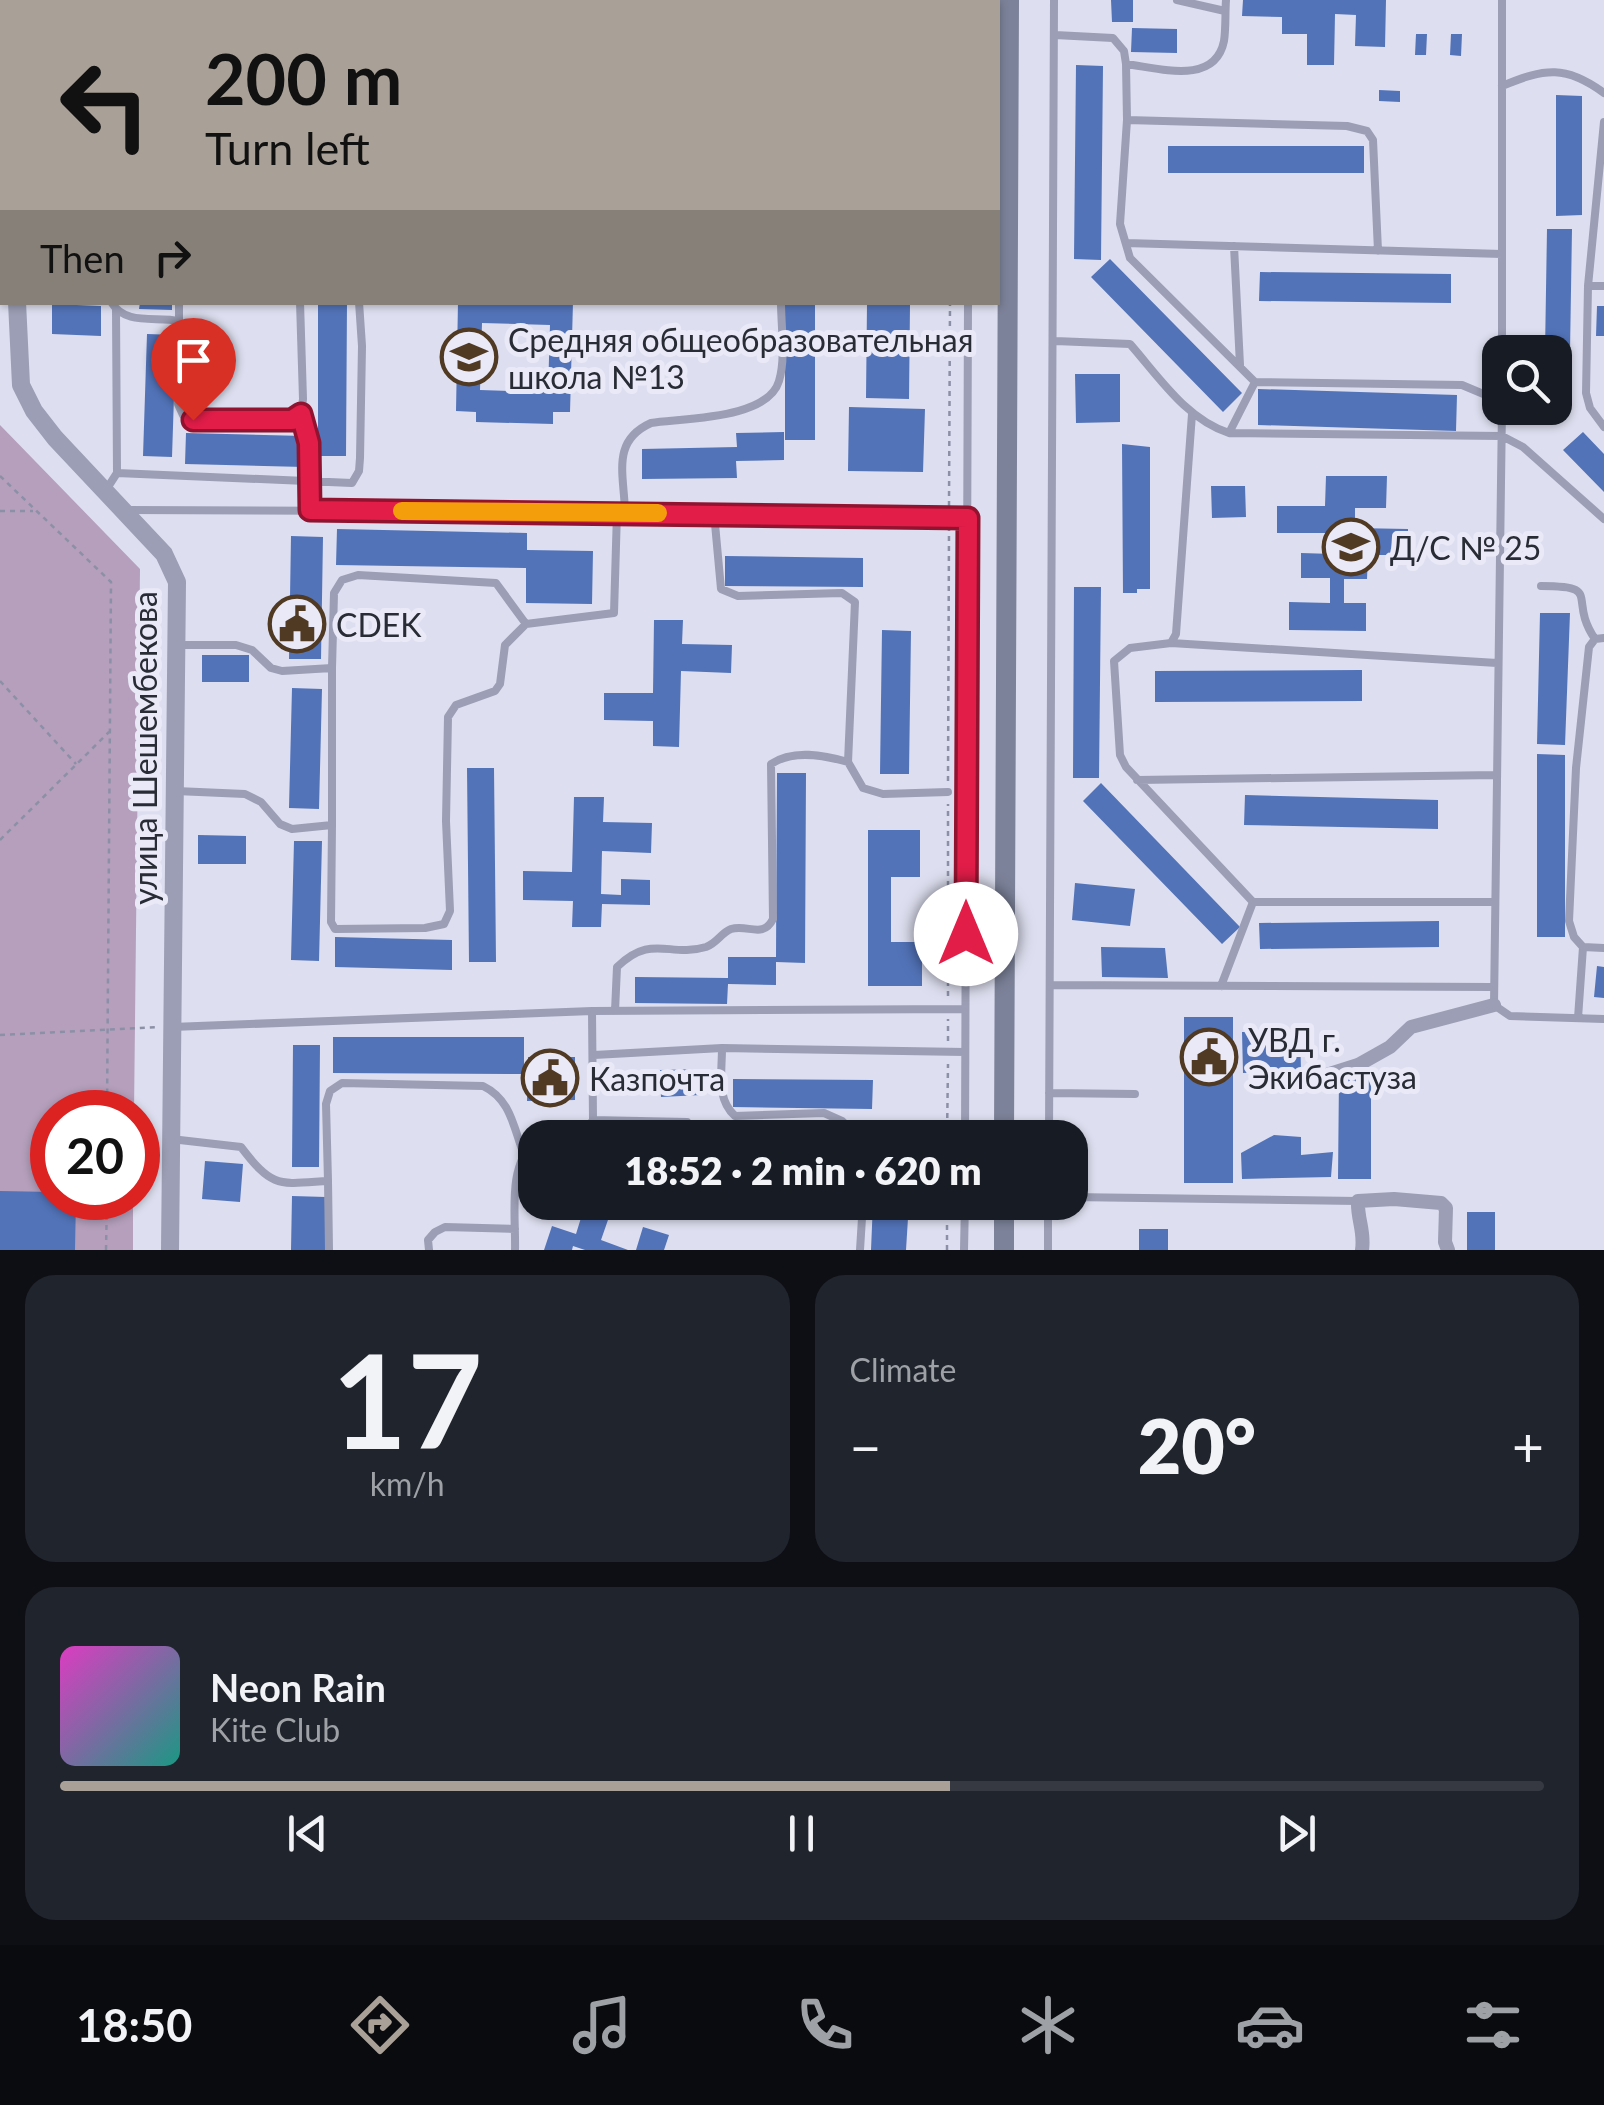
<!DOCTYPE html>
<html lang="en">
<head>
<meta charset="utf-8">
<style>
	:root { --surface:#171b24; --page:#20242c; --text:#f1f3f6; --muted:#9ea1a6; --line:#363941; --accent:#a9a097 }
	body { margin:0; font-family:Lato,sans-serif; background:var(--page); color:var(--text); height:100vh; display:flex; flex-direction:column; font-size:38px; white-space:nowrap }
	* { box-sizing:border-box; margin:0 }
	p { font-size:32px; color:var(--muted) }
	.icon { flex:none; width:55px; height:55px; fill:none; stroke:currentColor; stroke-width:2; stroke-linecap:round; stroke-linejoin:round }
	.map { position:relative; height:1250px; overflow:hidden }
	.side { display:flex; flex-direction:column; gap:25px; padding:25px; background:#0d0f14; flex:1 }
	.side>* { flex:none }
	.guide { position:absolute; left:0px; top:0px; width:1000px; height:305px; box-shadow:0 2px 8px #0004; background:#a9a097; color:#111; overflow:hidden }
	.buttons { position:absolute; left:1482px; top:335px; display:grid; gap:20px }
	.buttons a { display:grid; place-items:center; width:90px; height:90px; border-radius:20px; background:var(--surface); box-shadow:0 2px 8px #0004; font-size:50px }
	.speed { position:absolute; left:30px; top:1090px; display:flex; gap:20px; font-size:50px; font-weight:700; text-align:center }
	.speed>* { display:grid; place-content:center; width:130px; height:130px; border-radius:50%; background:var(--surface); box-shadow:0 2px 8px #0004; line-height:1 }
	.speed .limit { border:15px solid #d22; background:#fff; color:#111 }
	.pin { position:absolute; display:grid; place-items:center; width:85px; height:85px; color:#fff; margin:-102px -42px; border-radius:50% 50% 50% 0; rotate:-45deg; box-shadow:0 0 10px #0007 }
	.pin .icon { rotate:45deg }
	.me { position:absolute; width:110px; margin:-55px; rotate:0deg; stroke-linejoin:round; filter:drop-shadow(0 0 8px #0008) }
	.turn { display:flex; align-items:center; gap:35px; height:210px; padding:0 40px; font-size:45px }
	.turn .icon { width:130px; height:130px; stroke-width:2.5 }
	.turn b { display:block; font-size:70px; line-height:85px }
	.then { display:flex; align-items:center; height:95px; padding:0 40px; background:#0003; gap:20px; font-size:38px }
	.big { font-size:75px; font-weight:800; line-height:1.1 }
	.side .tile { flex:1; display:flex; flex-direction:column; justify-content:center; gap:15px; min-width:0; padding:0 35px; border-radius:30px; background:var(--page) }
	.side .dial { align-items:center; gap:0 }
	.dial b { font-size:130px; line-height:1 }
	.song { display:flex; align-items:center; gap:30px }
	.cover { width:120px; height:120px; border-radius:15px; background:linear-gradient(135deg,hsl(310 70% 55%),hsl(170 70% 35%)) }
	.played { height:10px; border-radius:5px; background:linear-gradient(90deg,var(--accent) 60%,var(--line) 60%) }
	.keys { display:flex; justify-content:space-around; direction:ltr }
	.heat { display:flex; justify-content:space-between; align-items:center; font-size:55px; direction:ltr }
	.side .tiles { flex:1; display:grid; gap:25px; grid-template-columns:1fr 1fr }
	.tile:last-child { grid-column:span 2 }
	.trip { position:absolute; left:518px; top:1120px; width:570px; height:100px; border-radius:30px; background:var(--surface); box-shadow:0 2px 8px #0004; font-weight:800; line-height:100px; text-align:center }
	.tab-bar { display:flex; height:160px; justify-content:space-around; align-items:center; background:#090b0e; color:var(--muted) }
	.tab-bar .icon { width:70px; height:70px }
	.tab-bar .selected { color:var(--accent) }
	.tab-bar b { font-size:45px; color:var(--text) }
	.map>svg:first-child { display:block }
	.green { fill:#b59fbc }
	.building { fill:#5273b8; fill-rule:evenodd }
	.lines { fill:none; stroke-linecap:round; stroke-linejoin:round }
	.path { stroke:#8c90a7; stroke-width:2.5; stroke-dasharray:5 5; stroke-linecap:butt }
	.service { stroke:#9b9eb4; stroke-width:8 }
	.minor { stroke:#9b9eb4; stroke-width:14 }
	.tertiary { stroke:#9b9eb4; stroke-width:18 }
	.secondary { stroke:#7c8299; stroke-width:20 }
	.route-casing { stroke:#92132f; stroke-width:25 }
	.route { stroke:#e11d48; stroke-width:18 }
	.slow { stroke:#f59e0b; stroke-width:18 }
	.labels { text-anchor:middle; dominant-baseline:central; stroke-width:10; stroke-linejoin:round; paint-order:stroke }
	.poi-label { font-size:32px; fill:#292c34; stroke:#e9e9f7; text-anchor:start }
	.street-label { font-size:32px; fill:#292c34; stroke:#e9e9f7 }
</style>
</head>
<body>
<div class="map">
<svg width="1604" height="1250" viewBox="0 0 1604 1250">
	<rect width="100%" height="100%" fill="#dddeef"/>
	<path class="green" d="M0 425 140 569 134 1112H52V1198H133V1250H0Z"/>
	<path class="building" d="M1111 0H1133V22H1112Z
		M1243 0H1386L1385 47 1355 46 1356 15 1335 14 1334 65H1307V34H1282V17L1242 16Z
		M1132 28 1177 29V53L1131 52Z
		M1416 34H1427L1426 55H1415Z
		M1451 34H1462L1461 56 1450 55Z
		M1076 65 1103 66 1101 260 1074 259Z
		M1379 90 1400 91V102L1379 101Z
		M1556 95 1582 96V215L1556 216Z
		M1168 146H1364V173H1168Z
		M1547 229H1572L1569 413 1544 412V408H1555V352H1545Z
		M1110 259 1242 393 1223 412 1091 277Z
		M1260 272 1451 274V303L1259 301Z
		M140 302H172V310L139 309Z
		M318 302H347L346 456H318Z
		M458 302H573L570 412H553V424L476 422V412L456 411ZM482 323 550 325 548 392 480 390Z
		M785 302H815V440H785Z
		M52 304 101 306V336L52 334Z
		M867 304 910 305 909 399 866 398Z
		M1597 306H1604V336H1596Z
		M147 334 176 335 172 457 143 456Z
		M1075 374H1120V422L1076 423Z
		M1258 389 1457 395 1456 431 1258 425Z
		M849 407 925 409 923 472 848 471Z
		M784 432V460L736 461 737 478 642 479V449L737 447 736 433Z
		M1583 432 1604 454V492L1563 450Z
		M186 433 304 436V467L185 464Z
		M1122 444 1150 447V589H1137V593H1123Z
		M1326 476H1387L1386 508H1355V528L1408 529V555H1368L1367 579H1344V603H1366V631L1289 630V602L1330 603V578H1301V553L1333 554V533H1277V506H1325Z
		M1211 486H1245L1246 517 1212 518Z
		M337 529 527 533V550L593 551 592 604 526 603V568L336 565Z
		M291 536 323 537 321 659H289Z
		M725 556 863 558V587L725 586Z
		M1074 587H1101L1099 778H1073Z
		M1540 613H1570L1565 745 1537 744Z
		M654 620H683L682 644 732 645 731 673 681 671 679 747 653 746V721L604 720V693H653Z
		M882 630 911 631 909 774H880Z
		M202 655H249V682H202Z
		M1362 670V701L1155 702V671Z
		M292 688 322 689 319 809 289 808Z
		M1537 754 1565 755V937H1537Z
		M467 768H494L496 962H469Z
		M777 773H806L805 963 776 962V985L728 984 727 1004 635 1003V977L728 978V957H776Z
		M1101 783 1240 927 1222 944 1083 801Z
		M1245 795 1438 800V829L1244 825Z
		M574 797H604L603 822 652 823 651 853 602 851 601 894 621 895V879L650 880V905L602 904 601 927H572L573 901 523 900V871L572 872Z
		M868 830H920V877H891V942H922V986H868Z
		M198 835 246 836V864H198Z
		M294 841H322L319 961 291 960Z
		M1075 883 1135 889 1130 926 1072 920Z
		M1439 921V947L1260 949 1259 923Z
		M335 937 452 940V970L335 967Z
		M1101 947 1165 948 1168 978 1102 977Z
		M1597 966 1604 967V998L1594 997Z
		M1184 1017H1233V1183H1184Z
		M1300 1031 1301 1071 1243 1073 1242 1032Z
		M333 1037H524V1074L333 1073Z
		M293 1045H320L319 1167H292Z
		M528 1057H575V1100L527 1101Z
		M700 1069 701 1095 661 1097 660 1070Z
		M1339 1076H1371V1179H1338Z
		M733 1079 873 1080 872 1109 733 1107Z
		M1274 1135 1301 1137V1155L1333 1152 1331 1177 1242 1179 1241 1153Z
		M205 1161 243 1164 240 1202 202 1199Z
		M0 1191 52 1192V1198H76L75 1250H0Z
		M292 1196 326 1197 325 1250H291Z
		M873 1202H909L906 1250H871Z
		M584 1208 609 1217 601 1240 628 1250H585L573 1246 572 1250H544L552 1226 576 1234Z
		M1467 1212H1495V1250H1467Z
		M643 1227 669 1235 664 1250H636Z
		M1139 1229H1168V1250H1139Z"/>
	<g class="lines">
		<path class="path" d="M951 2V0
			M0 476 111 582 107 1112
			M949 506 950 302
			M0 511H33
			M0 681 76 764
			M948 781 949 529
			M0 840 109 732
			M948 996V804
			M0 1035 158 1027
			M948 1041V1019
			M947 1138 948 1064
			M106 1250 107 1198
			M947 1250V1202"/>
		<path class="service" d="M1177 0 1225 11
			M969 2V0
			M1055 35 1113 38 1124 51 1126 64 1127 120 1120 224 1130 258 1255 382 1462 385 1500 401
			M1126 64C1159 68 1215 86 1224 41 1226 28 1225 13 1226 0
			M1502 86C1545 68 1566 65 1604 93
			M1127 120 1347 126 1367 131 1373 140 1378 251
			M1604 122 1588 286 1586 393 1590 408 1604 427
			M1126 243 1502 254
			M1234 246 1240 365
			M1588 286H1604
			M111 302C126 326 155 316 179 321L183 330 178 404 183 415 193 419 291 420 301 414 303 399 300 302
			M179 321V302
			M1055 341 1130 344C1159 377 1186 419 1229 433L1502 436 1523 447 1604 519
			M1502 352V0
			M1502 408 1494 1005 1510 1016 1604 1019
			M301 414 309 443 310 510
			M1192 414 1176 634 1171 643 1130 648 1114 661 1120 755 1126 767 1253 902
			M1229 433 1255 382
			M117 473 352 483 359 471 360 458 362 346 359 302
			M106 490 117 473 116 310
			M127 510 617 512 614 613 526 624 505 645 500 684 495 691 456 705 448 717 446 821 450 911 444 924 425 928 335 929 331 922 332 825 292 829 280 824 261 802 245 794 176 791
			M617 512 967 518
			M625 512C624 474 611 441 651 423 686 418 768 419 779 381 786 358 781 327 781 302
			M714 513 721 589 738 596 842 593 855 602 848 762
			M1541 586C1604 586 1567 598 1595 639
			M1171 643 1497 663
			M179 645H236L252 650 271 668 282 671 332 668V825
			M332 668 334 593 342 580 358 575 496 583 526 624
			M1137 780 1496 775
			M1583 947 1604 948
			M1050 985 1492 987
			M1221 986 1253 902H1494
			M615 1011 617 967C652 933 669 958 706 947 717 943 721 933 731 929 748 924 763 939 773 919L771 764C793 749 824 755 848 762L863 788 883 794 948 792
			M1578 1018 1583 947 1574 937 1569 921 1576 768 1589 647 1595 639 1604 638
			M172 1027 592 1011
			M722 1048C722 1073 716 1099 735 1116L824 1113 842 1121 860 1138
			M594 1055 722 1048 965 1052
			M1049 1093 1135 1094
			M593 1120 687 1122
			M559 1138 582 1135 593 1120 592 1011 965 1009
			M965 1138 968 302
			M1049 1138 1054 0
			M171 1139 241 1147C273 1189 279 1184 328 1181L326 1104 330 1091 342 1083 483 1086C510 1099 513 1125 523 1152
			M328 1181 329 1250
			M1070 1197 1358 1201
			M429 1250 428 1240 435 1232 445 1227 515 1229
			M515 1250C516 1216 507 1165 535 1142
			M860 1250 863 1202
			M964 1250 965 1202
			M1048 1250V1202"/>
		<path class="minor" d="M363 2H402
			M727 2 732 0
			M1311 1080 1358 1065 1390 1047 1411 1027 1494 1005
			M1362 1250C1365 1231 1357 1219 1358 1201L1394 1199 1441 1203 1446 1208 1445 1242 1448 1250"/>
		<path class="tertiary" d="M25 2 26 0
			M17 302 21 385 34 411 55 438 164 554 177 582 170 1250"/>
		<path class="secondary" d="M1004 1138 1009 0
			M1004 1250V1202"/>
	</g>
	<g class="lines">
		<g class="route-casing">
			<path id="route" d="M193 420H292L301 414 309 443 310 510 968 518 966 934"/>
		</g>
		<use href="#route" class="route"/>
		<path class="slow" d="M402 511 658 513"/>
	</g>
	<defs>
		<g id="school-ring" transform="scale(2.875)"><circle r="9.5" fill="#e9e9f7" stroke="#513a23" stroke-width="1.5"/><path d="M0-5L7-2L0 1L-7-2ZM-4 1L0 2.5L4 1V4Q0 6-4 4Z" fill="#513a23"/></g>
		<g id="civic-ring" transform="scale(2.875)"><circle r="9.5" fill="#e9e9f7" stroke="#513a23" stroke-width="1.5"/><path d="M-.6-6.5H3V-4.5H.6V-3L4-1V1h2V6H-6V1h2V-1L-.6-3ZM-1.2 2.5V6h2.4V2.5Z" fill="#513a23"/></g>
	</defs>
	<g fill-rule="evenodd">
		<use href="#school-ring" x="469" y="357"/>
		<use href="#school-ring" x="1351" y="547"/>
		<use href="#civic-ring" x="297" y="624"/>
		<use href="#civic-ring" x="1209" y="1057"/>
		<use href="#civic-ring" x="550" y="1078"/>
	</g>
	<g class="labels">
		<g class="poi-label">
			<text x="508" y="339">Средняя общеобразовательная<tspan x="508" dy="37">школа №13</tspan></text>
			<text x="1390" y="547">Д/С № 25</text>
			<text x="336" y="624">CDEK</text>
			<text x="1248" y="1039">УВД г.<tspan x="1248" dy="37">Экибастуза</tspan></text>
			<text x="589" y="1078">Казпочта</text>
		</g>
		<g class="street-label">
			<text transform="translate(144 748) rotate(-90)">улица Шешембекова</text>
		</g>
	</g>
</svg>
<div class="buttons">
<a><svg class="icon" aria-label="search" viewBox="0 0 24 24"><circle cx="10" cy="10" r="6"/><path d="M15 15l6 6"/></svg></a>
</div>
<div class="speed"><div class="limit">20</div></div>
<div class="pin" style="left:193px;top:420px;background:#d93025"><svg class="icon" aria-label="arrive" viewBox="0 0 24 24"><path d="M6 21V4h12l-3 4 3 4H6"/></svg></div>
<svg class="me" style="left:966px;top:934px" viewBox="-20 -20 40 40"><circle r="19" fill="#fff"/><path d="M0-13L10 11 0 6-10 11z" fill="#e11d48"/></svg>
<div class="trip">18:52 · 2 min · 620 m</div>
<div class="guide">
<div class="turn"><svg class="icon" aria-label="left" viewBox="0 0 24 24"><path d="M17 20v-9H6M10 6l-5 5 5 5"/></svg><div><b>200 m</b>Turn left</div></div>
<div class="then">Then<svg class="icon" aria-label="right" viewBox="0 0 24 24"><path d="M7 20v-9h11M14 6l5 5-5 5"/></svg></div>
</div>
</div>
<section class="side">
<div class="tiles">
<div class="tile dial"><b>17</b><p>km/h</p></div>
<div class="tile"><p>Climate</p>
<div class="heat"><a>−</a><b class="big">20°</b><a>+</a></div>
</div>
<div class="tile">
<div class="song"><i class="cover"></i><div><b>Neon Rain</b><p>Kite Club</p></div></div>
<div class="played"></div>
<div class="keys"><svg class="icon" aria-label="previous" viewBox="0 0 24 24"><path d="M18 5L8 12l10 7zM5 5v14"/></svg><svg class="icon" aria-label="pause" viewBox="0 0 24 24"><path d="M8 5v14M16 5v14"/></svg><svg class="icon" aria-label="next" viewBox="0 0 24 24"><path d="M6 5l10 7-10 7zM19 5v14"/></svg></div>
</div>
</div>
</section>
<nav class="tab-bar">
<b>18:50</b>
<svg class="icon selected" aria-label="directions" viewBox="0 0 24 24"><path d="M12 3l9 9-9 9-9-9zM9 14v-3h6M13 9l2 2-2 2"/></svg>
<svg class="icon" aria-label="music" viewBox="0 0 24 24"><path d="M9 18V5l10-2v13"/><circle cx="6" cy="18" r="3"/><circle cx="16" cy="16" r="3"/></svg>
<svg class="icon" aria-label="phone" viewBox="0 0 24 24"><path d="M5 4h4l2 5-3 2q2 4 5 5l2-3 5 2v4C11 20 4 13 5 4z"/></svg>
<svg class="icon" aria-label="climate" viewBox="0 0 24 24"><path d="M12 3v18M4 7l16 10M4 17L20 7"/></svg>
<svg class="icon" aria-label="car" viewBox="0 0 24 24"><path d="M5 17H2v-5l4-1 3-4h7l3 4 3 1v5h-3M9 17h6M6 11h13"/><circle cx="7" cy="17" r="2"/><circle cx="17" cy="17" r="2"/></svg>
<svg class="icon" aria-label="filters" viewBox="0 0 24 24"><path d="M4 7h16M4 17h16"/><circle cx="9" cy="7" r="2"/><circle cx="15" cy="17" r="2"/></svg>
</nav>
</body>
</html>
